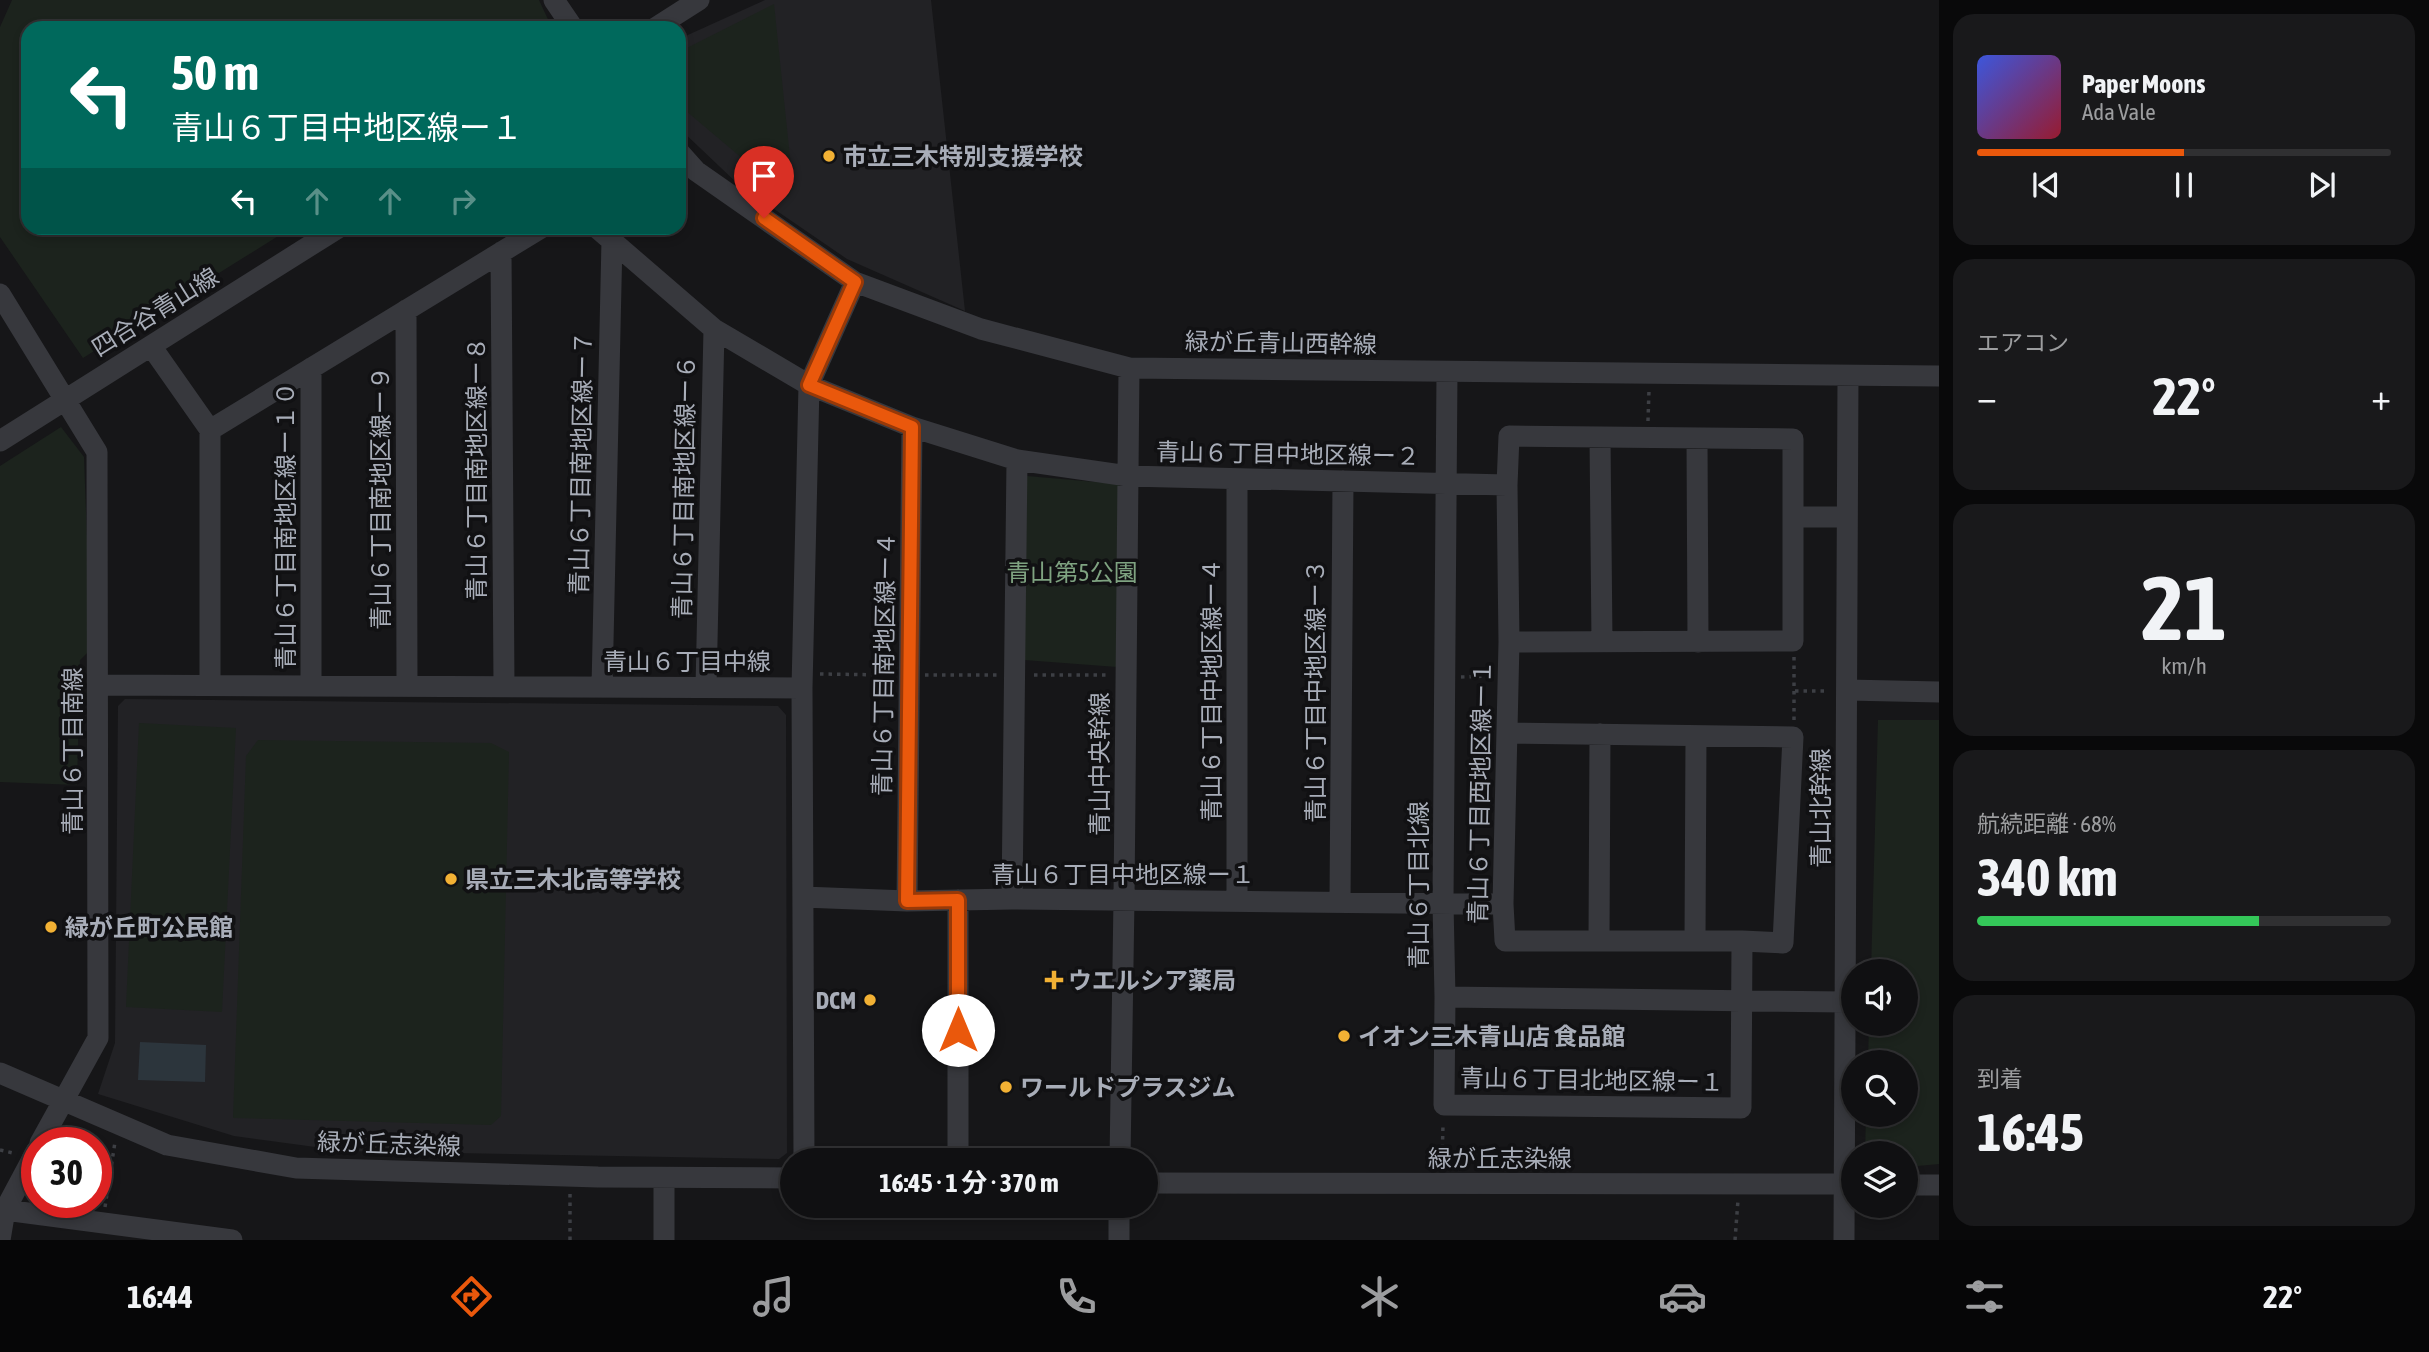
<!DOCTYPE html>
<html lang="ja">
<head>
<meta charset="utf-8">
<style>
	:root { --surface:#101012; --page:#19191b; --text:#f1f3f6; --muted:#9c9d9f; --line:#303032; --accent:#ea580c }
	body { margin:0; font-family:"Asap Condensed","Noto Sans JP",sans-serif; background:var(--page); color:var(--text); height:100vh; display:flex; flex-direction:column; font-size:26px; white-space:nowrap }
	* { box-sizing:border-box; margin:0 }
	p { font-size:23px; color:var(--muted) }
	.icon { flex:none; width:38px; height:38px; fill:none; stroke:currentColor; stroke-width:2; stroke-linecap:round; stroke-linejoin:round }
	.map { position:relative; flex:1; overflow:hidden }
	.drawer { display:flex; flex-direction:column; gap:14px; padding:14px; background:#09090a; width:490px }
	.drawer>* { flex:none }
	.banner { position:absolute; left:21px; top:21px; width:665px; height:214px; border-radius:21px; box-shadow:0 4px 10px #0003,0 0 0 2px var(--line); background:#00695c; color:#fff; overflow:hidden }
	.tools { position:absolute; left:1841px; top:959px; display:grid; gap:14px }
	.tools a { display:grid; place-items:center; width:77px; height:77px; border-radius:50%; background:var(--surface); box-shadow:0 4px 10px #0003,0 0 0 2px var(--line); font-size:35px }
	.speed { position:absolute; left:21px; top:1127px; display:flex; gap:14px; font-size:35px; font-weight:700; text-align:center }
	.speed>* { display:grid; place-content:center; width:91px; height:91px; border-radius:50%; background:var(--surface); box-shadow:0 4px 10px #0003,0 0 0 2px var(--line); line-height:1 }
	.speed .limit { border:10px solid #d22; background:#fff; color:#111 }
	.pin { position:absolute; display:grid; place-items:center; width:60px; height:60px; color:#fff; margin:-72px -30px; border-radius:50% 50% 50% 0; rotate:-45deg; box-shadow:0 0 7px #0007 }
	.pin .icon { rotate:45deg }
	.me { position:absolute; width:77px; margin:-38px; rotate:0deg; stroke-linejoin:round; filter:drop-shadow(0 0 5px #0008) }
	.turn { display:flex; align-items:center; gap:24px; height:147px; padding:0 35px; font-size:32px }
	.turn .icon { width:91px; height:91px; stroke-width:2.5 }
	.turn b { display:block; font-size:49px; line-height:60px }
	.lanes { display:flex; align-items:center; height:66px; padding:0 35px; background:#0003; justify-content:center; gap:35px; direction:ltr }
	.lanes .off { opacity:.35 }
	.big { font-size:52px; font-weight:700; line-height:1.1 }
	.drawer .widget { flex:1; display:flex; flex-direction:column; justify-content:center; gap:10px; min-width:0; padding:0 24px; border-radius:21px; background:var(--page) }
	.drawer .dial { align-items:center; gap:0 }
	.dial b { font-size:91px; line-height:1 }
	.song { display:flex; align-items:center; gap:21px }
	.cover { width:84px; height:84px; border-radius:10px; background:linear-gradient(135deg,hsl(230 70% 55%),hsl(350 70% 35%)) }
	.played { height:7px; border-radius:4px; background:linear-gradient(90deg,var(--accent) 50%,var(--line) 50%) }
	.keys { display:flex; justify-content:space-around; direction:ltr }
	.heat { display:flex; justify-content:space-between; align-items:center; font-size:38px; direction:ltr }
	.charge { height:10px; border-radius:5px; background:linear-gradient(90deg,#34c759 68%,var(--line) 0) }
	.trip { position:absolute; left:780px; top:1148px; width:378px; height:70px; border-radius:35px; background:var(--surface); box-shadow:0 4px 10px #0003,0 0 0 2px var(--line); font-weight:700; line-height:70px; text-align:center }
	.dock { display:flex; height:112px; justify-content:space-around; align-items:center; background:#060607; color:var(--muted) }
	.dock .icon { width:49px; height:49px }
	.dock .selected { color:var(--accent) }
	.dock b { font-size:32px; color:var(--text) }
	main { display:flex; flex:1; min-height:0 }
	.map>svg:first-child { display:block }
	.built { fill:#222225 }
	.green { fill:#1c231d }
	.water { fill:#2c353c }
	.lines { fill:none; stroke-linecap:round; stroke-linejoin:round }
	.path { stroke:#3d3f44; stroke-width:3.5; stroke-dasharray:3.5 5; stroke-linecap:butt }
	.minor { stroke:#37383d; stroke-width:21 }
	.route-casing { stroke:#983908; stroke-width:18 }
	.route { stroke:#ea580c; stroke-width:12 }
	.poi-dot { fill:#f2b134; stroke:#111113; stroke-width:2.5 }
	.labels { text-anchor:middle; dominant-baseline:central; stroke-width:7; stroke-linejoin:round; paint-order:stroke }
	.poi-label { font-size:24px; font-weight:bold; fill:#a8adb8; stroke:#111113; text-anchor:start }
	.street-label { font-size:24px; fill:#a8adb8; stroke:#111113 }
	.park-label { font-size:24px; fill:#7fa381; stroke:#111113 }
</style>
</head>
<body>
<main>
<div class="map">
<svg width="1939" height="1240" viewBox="0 0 1939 1240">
	<rect width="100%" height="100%" fill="#161618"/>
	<path class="built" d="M765 0H931L965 311 847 259 739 185 679 128V39Z
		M125 699 778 706 786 715 787 1153 779 1159 345 1151 234 1136 98 1094 115 1043 118 706Z"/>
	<path class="green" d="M12 0H539L552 28H28V228H291L83 358 0 237V27Z
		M774 4 793 186 788 197 679 105V52Z
		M61 427 84 457 91 649 80 660 77 785 0 782V466Z
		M1027 476 1119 484 1117 667 1024 660Z
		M1878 720H1939V1164L1906 1167V1153H1865L1866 1115H1906V1062H1868L1869 1024H1906V971H1871Z
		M139 723 236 728 222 1012 126 1007Z
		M258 740 491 743 509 752 501 1116 491 1125 233 1118 246 756Z"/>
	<path class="water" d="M140 1042 206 1045 205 1082 138 1080Z"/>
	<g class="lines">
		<path class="path" d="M1648 421 1649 390
			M1794 657V720
			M820 674 893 675
			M925 675H998
			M1034 675H1107
			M1461 677 1489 676
			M1795 691H1828
			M0 1150 13 1153
			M1442 1165 1443 1124
			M105 1207 115 1142
			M570 1240V1193
			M1735 1240 1738 1200"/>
		<path class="minor" d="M554 0 573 28
			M655 28 699 0
			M679 152 696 171 855 282 981 329 1129 368 1939 376
			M597 228 714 329 809 385 912 427 1017 460 1128 476 1507 485
			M501 252 504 686
			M0 294 97 452 98 1038 40 1143
			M406 310 407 685
			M151 346 210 430V684
			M311 368V685
			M1447 372 1443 903 1445 997 1845 1002
			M210 430 541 228
			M1600 437 1602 642
			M1697 438 1698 642
			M0 441 338 228
			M1237 479V900
			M1794 517H1847
			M99 685 802 688 804 1160
			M602 687 612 240
			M706 687 714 329
			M802 688 809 385 855 282
			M1847 690 1939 692
			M1507 733 1793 737 1783 943 1742 941
			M803 897 907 901 1012 899 1503 904
			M1012 899 1017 460
			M958 900V1160
			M907 901 912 427
			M1340 902 1343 481
			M1599 941 1600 734
			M1695 941 1696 736
			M1445 997 1444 1105 1741 1108 1742 941H1505L1503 904 1509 642 1507 485 1509 436 1793 439V641L1509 642
			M0 1073 167 1145 296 1168 598 1177 793 1178
			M1120 1160 1124 899 1129 368
			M1146 1183 1853 1184
			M1906 1185H1939
			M5 1210 232 1240
			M0 1240 5 1210 37 1150
			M664 1240V1178
			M1119 1240V1206
			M1844 1240 1848 376"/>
	</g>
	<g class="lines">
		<g class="route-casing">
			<path id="route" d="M764 218 855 282 809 385 912 427 907 901 958 900V1030"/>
		</g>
		<use href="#route" class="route"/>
	</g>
	<g class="poi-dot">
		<circle cx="829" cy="156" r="7"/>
		<circle cx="451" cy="879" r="7"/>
		<circle cx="51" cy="927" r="7"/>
		<path d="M1050.5 969.5h7v7h7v7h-7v7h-7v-7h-7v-7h7z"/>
		<circle cx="870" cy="1000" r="7"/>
		<circle cx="1344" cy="1036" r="7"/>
		<circle cx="1006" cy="1087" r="7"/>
	</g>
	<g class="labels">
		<g class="poi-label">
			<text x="843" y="156">市立三木特別支援学校</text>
			<text x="465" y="879">県立三木北高等学校</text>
			<text x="65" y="927">緑が丘町公民館</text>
			<text x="1068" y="980">ウエルシア薬局</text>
			<text x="856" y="1000" text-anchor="end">DCM</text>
			<text x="1358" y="1036">イオン三木青山店 食品館</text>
			<text x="1020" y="1087">ワールドプラスジム</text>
		</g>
		<g class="street-label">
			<text transform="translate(155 312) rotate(-32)">四合谷青山線</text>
			<text transform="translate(1281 343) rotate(1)">緑が丘青山西幹線</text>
			<text transform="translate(1288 454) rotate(1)">青山６丁目中地区線ー２</text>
			<text transform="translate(581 463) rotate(-89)">青山６丁目南地区線ー７</text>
			<text transform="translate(476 469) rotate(-90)">青山６丁目南地区線ー８</text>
			<text transform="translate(684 487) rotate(-89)">青山６丁目南地区線ー６</text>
			<text transform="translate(380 498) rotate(-90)">青山６丁目南地区線ー９</text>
			<text transform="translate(285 526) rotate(-90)">青山６丁目南地区線ー１０</text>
			<text x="687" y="661">青山６丁目中線</text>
			<text transform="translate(884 664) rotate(-89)">青山６丁目南地区線ー４</text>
			<text transform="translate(1211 690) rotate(-90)">青山６丁目中地区線ー４</text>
			<text transform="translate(1315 691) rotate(-90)">青山６丁目中地区線ー３</text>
			<text transform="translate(72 751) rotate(-90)">青山６丁目南線</text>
			<text transform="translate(1099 764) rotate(-90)">青山中央幹線</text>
			<text transform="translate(1480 792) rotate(-89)">青山６丁目西地区線ー１</text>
			<text transform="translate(1820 808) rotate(-90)">青山北幹線</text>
			<text x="1123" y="874">青山６丁目中地区線ー１</text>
			<text transform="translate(1418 885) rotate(-90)">青山６丁目北線</text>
			<text transform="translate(1592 1080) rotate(1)">青山６丁目北地区線ー１</text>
			<text transform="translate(389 1144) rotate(2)">緑が丘志染線</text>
			<text x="1500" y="1158">緑が丘志染線</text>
		</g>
		<g class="park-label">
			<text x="1072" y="572">青山第5公園</text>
		</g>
	</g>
</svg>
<div class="tools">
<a><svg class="icon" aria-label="sound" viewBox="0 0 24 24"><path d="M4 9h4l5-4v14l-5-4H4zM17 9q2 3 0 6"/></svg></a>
<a><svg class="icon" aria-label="search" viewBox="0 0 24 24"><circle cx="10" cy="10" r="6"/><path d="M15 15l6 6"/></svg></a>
<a><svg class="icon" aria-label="layers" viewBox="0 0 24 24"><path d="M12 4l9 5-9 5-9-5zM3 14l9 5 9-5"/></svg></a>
</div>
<div class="speed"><div class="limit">30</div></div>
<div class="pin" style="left:764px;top:218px;background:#d93025"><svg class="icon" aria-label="arrive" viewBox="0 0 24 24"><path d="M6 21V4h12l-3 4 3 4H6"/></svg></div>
<svg class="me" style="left:958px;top:1030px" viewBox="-20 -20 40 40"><circle r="19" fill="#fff"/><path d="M0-13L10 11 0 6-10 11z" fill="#ea580c"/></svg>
<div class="trip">16:45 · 1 分 · 370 m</div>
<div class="banner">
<div class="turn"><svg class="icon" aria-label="left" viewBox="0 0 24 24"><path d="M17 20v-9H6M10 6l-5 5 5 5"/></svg><div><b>50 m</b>青山６丁目中地区線ー１</div></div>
<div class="lanes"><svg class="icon" aria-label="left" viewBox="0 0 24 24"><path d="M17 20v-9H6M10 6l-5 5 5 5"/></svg><svg class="icon off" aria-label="ahead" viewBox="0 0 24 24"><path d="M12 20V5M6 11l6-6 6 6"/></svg><svg class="icon off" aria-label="ahead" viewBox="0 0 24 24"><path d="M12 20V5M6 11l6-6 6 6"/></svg><svg class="icon off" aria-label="right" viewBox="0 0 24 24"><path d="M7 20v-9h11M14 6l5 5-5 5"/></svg></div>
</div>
</div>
<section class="drawer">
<div class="widget">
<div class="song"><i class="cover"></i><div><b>Paper Moons</b><p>Ada Vale</p></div></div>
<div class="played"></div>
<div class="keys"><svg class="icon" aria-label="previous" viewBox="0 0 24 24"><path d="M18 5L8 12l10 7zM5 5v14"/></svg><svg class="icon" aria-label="pause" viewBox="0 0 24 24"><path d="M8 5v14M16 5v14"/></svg><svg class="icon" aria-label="next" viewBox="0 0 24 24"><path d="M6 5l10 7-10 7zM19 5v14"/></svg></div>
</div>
<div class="widget"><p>エアコン</p>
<div class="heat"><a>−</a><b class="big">22°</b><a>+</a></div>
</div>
<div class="widget dial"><b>21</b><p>km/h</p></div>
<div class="widget"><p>航続距離 · 68%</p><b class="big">340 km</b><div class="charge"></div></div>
<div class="widget"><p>到着</p><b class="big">16:45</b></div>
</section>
</main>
<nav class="dock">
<b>16:44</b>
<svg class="icon selected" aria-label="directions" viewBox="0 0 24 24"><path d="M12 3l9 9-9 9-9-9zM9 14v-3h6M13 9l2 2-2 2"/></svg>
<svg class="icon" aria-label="music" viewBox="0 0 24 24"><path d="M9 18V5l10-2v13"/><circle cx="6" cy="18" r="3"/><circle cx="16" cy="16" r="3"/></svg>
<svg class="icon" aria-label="phone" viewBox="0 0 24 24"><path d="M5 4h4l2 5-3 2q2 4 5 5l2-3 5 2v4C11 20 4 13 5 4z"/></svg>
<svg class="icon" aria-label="climate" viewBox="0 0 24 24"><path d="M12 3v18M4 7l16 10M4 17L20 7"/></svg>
<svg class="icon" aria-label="car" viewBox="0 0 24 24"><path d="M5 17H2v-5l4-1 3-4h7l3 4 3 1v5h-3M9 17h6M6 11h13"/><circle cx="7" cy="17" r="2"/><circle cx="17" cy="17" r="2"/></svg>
<svg class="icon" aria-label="filters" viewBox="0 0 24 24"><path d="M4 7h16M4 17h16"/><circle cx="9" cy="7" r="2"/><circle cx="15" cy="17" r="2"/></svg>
<b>22°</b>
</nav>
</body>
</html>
